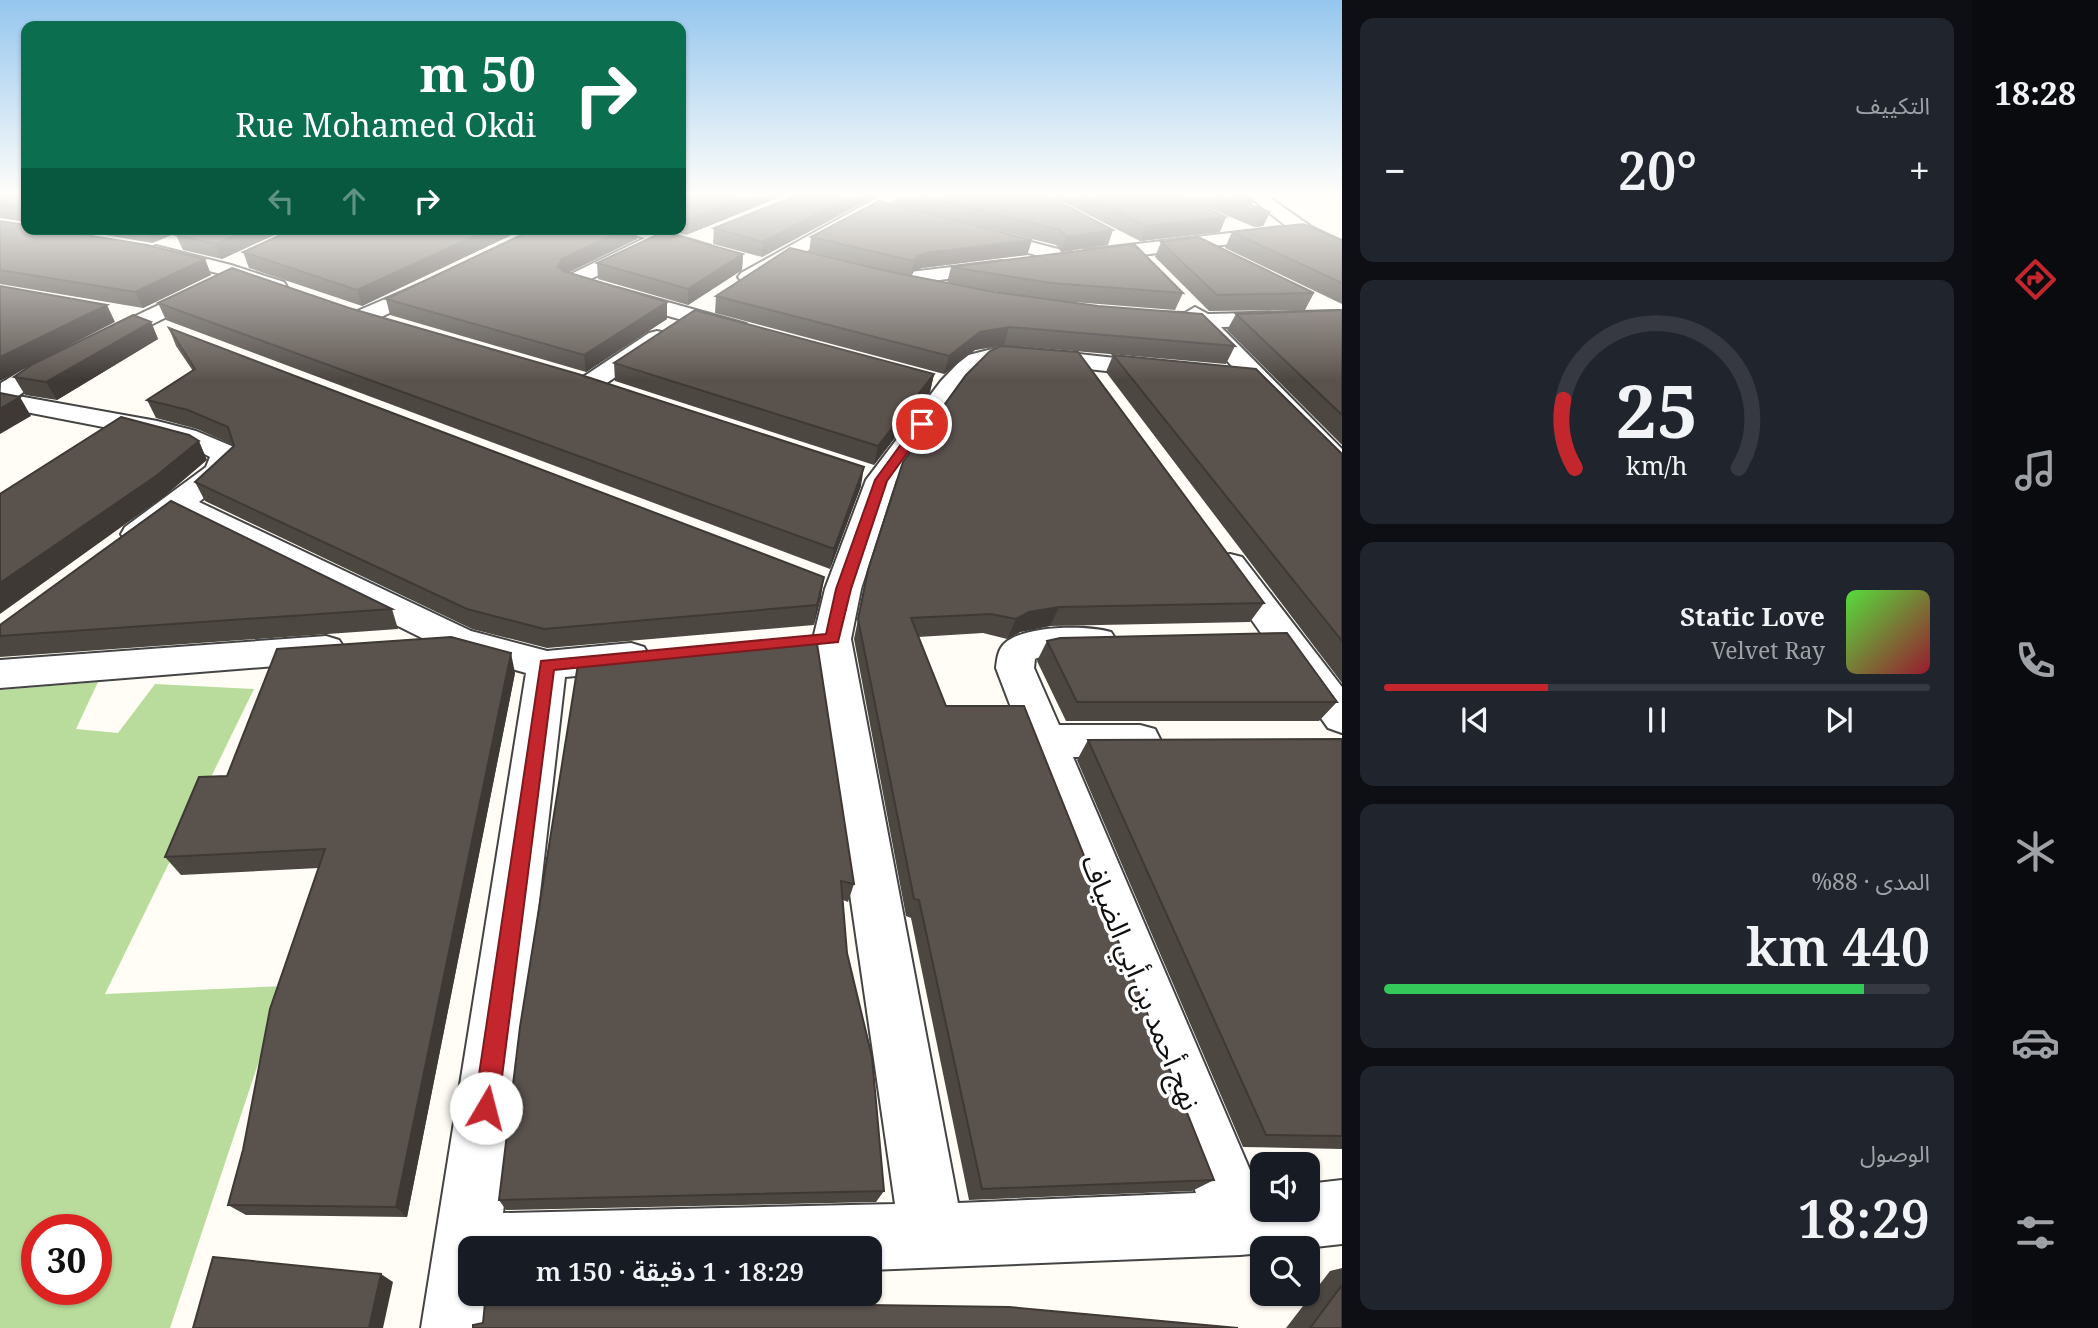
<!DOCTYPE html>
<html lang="ar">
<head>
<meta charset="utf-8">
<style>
	:root { --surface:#171b24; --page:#20242c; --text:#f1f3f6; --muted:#9ea1a6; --line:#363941; --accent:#c4262e }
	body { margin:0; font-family:"Noto Serif","Noto Sans Arabic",serif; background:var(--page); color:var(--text); direction:rtl; height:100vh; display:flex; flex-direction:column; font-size:26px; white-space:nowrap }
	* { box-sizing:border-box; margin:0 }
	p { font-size:23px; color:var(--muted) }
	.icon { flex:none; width:38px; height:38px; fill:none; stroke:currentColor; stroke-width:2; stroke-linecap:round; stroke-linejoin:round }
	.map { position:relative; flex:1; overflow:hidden; direction:ltr }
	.panel { display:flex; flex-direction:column; gap:18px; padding:18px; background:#0d0f14; width:630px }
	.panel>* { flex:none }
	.top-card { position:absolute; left:21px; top:21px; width:665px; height:214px; border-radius:14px; box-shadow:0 2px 5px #0004; direction:rtl; background:#0b6e4f; color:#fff; overflow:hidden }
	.fabs { position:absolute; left:1250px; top:1152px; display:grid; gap:14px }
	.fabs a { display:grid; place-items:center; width:70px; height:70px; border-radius:14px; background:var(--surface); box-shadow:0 2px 5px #0004; font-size:35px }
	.speed { position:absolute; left:21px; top:1214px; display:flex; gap:14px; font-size:35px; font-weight:700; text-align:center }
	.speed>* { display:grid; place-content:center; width:91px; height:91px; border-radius:50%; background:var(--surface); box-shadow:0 2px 5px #0004; line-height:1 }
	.speed .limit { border:10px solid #d22; background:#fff; color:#111 }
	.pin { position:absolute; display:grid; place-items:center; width:60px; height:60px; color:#fff; margin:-30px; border:4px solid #fff; border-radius:50%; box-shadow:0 2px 7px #0007 }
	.me { position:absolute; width:77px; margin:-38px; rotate:8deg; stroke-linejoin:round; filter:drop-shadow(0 0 5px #0008) }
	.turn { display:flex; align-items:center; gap:24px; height:147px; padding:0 35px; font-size:32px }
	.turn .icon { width:91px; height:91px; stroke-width:2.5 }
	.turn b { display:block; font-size:49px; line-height:60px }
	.lanes { display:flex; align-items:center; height:66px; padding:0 35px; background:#0003; justify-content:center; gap:35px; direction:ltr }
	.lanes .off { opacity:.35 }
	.big { font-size:52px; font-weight:600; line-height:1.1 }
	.panel .widget { flex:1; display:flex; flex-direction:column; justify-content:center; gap:10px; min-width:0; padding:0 24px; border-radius:14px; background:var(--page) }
	.panel .dial { align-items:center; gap:0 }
	.dial svg { height:182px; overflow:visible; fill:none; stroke:var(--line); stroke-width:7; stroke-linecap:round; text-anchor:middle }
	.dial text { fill:var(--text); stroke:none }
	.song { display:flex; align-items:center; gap:21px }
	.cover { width:84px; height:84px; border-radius:10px; background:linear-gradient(135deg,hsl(110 70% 55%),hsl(350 70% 35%)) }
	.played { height:7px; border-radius:4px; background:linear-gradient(90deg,var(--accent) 30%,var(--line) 30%) }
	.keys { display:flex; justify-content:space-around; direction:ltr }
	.heat { display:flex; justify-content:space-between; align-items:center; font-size:38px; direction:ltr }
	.charge { height:10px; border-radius:5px; background:linear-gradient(90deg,#34c759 88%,var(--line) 0) }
	.trip { position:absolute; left:458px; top:1236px; width:424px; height:70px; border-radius:14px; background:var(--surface); box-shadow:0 2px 5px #0004; font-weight:600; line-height:70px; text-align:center; direction:rtl }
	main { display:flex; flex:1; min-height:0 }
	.dock { display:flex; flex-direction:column; width:126px; justify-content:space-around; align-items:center; background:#090b0e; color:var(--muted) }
	.dock .icon { width:49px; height:49px }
	.dock .selected { color:var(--accent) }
	.dock b { font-size:32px; color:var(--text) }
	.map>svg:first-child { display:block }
	.forest { fill:#b9dc9c; fill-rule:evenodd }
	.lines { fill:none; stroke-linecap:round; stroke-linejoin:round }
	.minor-casing { stroke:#444; stroke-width:4 }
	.minor { fill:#fff; fill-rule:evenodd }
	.wall { fill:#4d4742; fill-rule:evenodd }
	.shaded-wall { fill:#3f3936 }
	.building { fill:#5a524d; stroke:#3f3936; stroke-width:2 }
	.route { fill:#c4262e; stroke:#7f191e; stroke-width:2 }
	.labels { text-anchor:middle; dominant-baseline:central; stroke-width:7; stroke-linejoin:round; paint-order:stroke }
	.near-street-label { font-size:28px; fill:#111; stroke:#fff }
</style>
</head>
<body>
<main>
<nav class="dock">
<b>18:28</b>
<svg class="icon selected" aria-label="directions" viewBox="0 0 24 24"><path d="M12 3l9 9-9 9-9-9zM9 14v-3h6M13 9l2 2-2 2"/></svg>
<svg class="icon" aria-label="music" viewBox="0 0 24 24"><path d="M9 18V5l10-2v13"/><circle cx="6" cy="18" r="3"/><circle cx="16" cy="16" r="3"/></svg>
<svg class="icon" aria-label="phone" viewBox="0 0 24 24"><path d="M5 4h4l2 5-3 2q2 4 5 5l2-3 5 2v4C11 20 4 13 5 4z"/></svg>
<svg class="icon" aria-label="climate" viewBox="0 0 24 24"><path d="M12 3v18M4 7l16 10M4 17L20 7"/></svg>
<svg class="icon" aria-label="car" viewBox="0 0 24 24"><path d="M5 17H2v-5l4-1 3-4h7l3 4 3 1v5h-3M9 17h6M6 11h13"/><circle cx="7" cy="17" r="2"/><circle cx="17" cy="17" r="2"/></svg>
<svg class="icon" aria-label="filters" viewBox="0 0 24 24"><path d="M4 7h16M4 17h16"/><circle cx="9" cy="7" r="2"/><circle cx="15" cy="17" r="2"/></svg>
</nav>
<section class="panel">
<div class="widget"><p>التكييف</p>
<div class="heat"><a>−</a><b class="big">20°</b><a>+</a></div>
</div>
<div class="widget dial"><svg viewBox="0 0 100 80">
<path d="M14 69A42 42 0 1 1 86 69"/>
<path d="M14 69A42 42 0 0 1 9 39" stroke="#c4262e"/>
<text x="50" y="56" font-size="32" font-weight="700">25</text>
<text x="50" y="72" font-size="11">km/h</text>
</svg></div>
<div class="widget">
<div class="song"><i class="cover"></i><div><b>Static Love</b><p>Velvet Ray</p></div></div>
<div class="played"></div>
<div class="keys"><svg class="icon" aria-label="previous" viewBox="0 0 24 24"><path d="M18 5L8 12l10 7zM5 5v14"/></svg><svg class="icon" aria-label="pause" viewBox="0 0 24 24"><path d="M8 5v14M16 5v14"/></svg><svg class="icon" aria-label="next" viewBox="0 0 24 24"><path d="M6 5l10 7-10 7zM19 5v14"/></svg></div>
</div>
<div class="widget"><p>المدى · 88%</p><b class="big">440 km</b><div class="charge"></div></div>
<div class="widget"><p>الوصول</p><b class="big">18:29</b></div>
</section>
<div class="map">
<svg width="1342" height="1328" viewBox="0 0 1342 1328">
	<rect width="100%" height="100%" fill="#fffdf5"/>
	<path class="forest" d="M98 682 76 729 118 733 155 684 254 689 105 994 284 986 170 1328H0V690ZM37 1230H96V1290H37Z"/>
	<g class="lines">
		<g class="minor-casing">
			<path id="minor" d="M882 195H904L755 281H741L738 277 741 273Z
				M1247 195H1266L1310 226 1342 242V255L1296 234Z
				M1280 227 1289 233 1287 237 1086 262 1079 260 1070 264 971 238 969 234 978 228 1077 254 1086 250Z
				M625 229H655L711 246 714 250 704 256 652 240 655 244 652 248 579 285H565L562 281 565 277 645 238 627 233Z
				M156 246 231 265 284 282 287 287 284 292 276 293 217 273 149 256 146 252Z
				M1002 261 1009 263 1012 267 1009 271 885 287 878 285 875 281 878 277 885 275Z
				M434 278 441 280 445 284 441 288 371 322H355L352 317 355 312Z
				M209 281 217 282 220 287 217 292 42 379 18 396 157 421 196 431 234 447 240 463 228 479 199 502 471 631 547 651 631 643 644 647 650 657 644 667 631 671 565 677 503 1213 895 1204 813 639 825 589 866 480 941 381 965 356 1004 346 1171 364 1175 369 1171 374 1162 377 1004 360 983 366 959 391 896 480 861 589 851 639 958 1203 1196 1193 996 668C997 659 998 649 1005 643 1025 625 1087 625 1111 632L1117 641 1111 650 1098 654 1040 657 1035 659 1034 668 1059 725H1140L1155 729 1161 741 1155 753 1140 757H1073L1258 1189H1262V1209H1307V1184L1342 1180V1244L1306 1248H1262V1253L1240 1255 870 1270V1248H471V1293H493L489 1328H421L526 673 446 650 180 517C162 530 149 547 125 541L121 534 125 527 206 467 210 457 199 451 155 437 0 407 1 383 24 369Z
				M617 288 746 324 750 329 746 334 738 336 609 299 606 294 609 289Z
				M1195 307 1208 314 1342 311V325L1221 327 1342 449V475L1332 472 1195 327 1147 322 1144 317 1147 312 1185 313Z
				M657 331 665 333 669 338 665 343 598 389 589 392 580 389 576 384 580 379 649 333Z
				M1230 554 1242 557 1342 687V733L1328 728 1213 565 1218 557Z
				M326 636 339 640 345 649 339 658 326 662 0 688V660Z"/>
		</g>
		<use href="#minor" class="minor"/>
	</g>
	<path class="wall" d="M0 195H26V222L0 218Z
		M681 195H785L686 235 665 229H681Z
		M798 195H877L762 257 713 244 714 228Z
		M897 195H1046L1108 245 1061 252 1056 245 895 205Z
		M1049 195H1243L1251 205 1270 212 1263 226 1254 227 1179 195 1220 232 1140 241Z
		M0 221 205 259 211 275 143 308 0 284Z
		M70 229H186L152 243Z
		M191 229H287L222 259 183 250 176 235Z
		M524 229 362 306 249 268 243 252Z
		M534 229H637V239L567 273 667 319 586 372 390 315 386 299Z
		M1232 232 1342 240V304L1225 248Z
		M811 237 1032 240 1027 255 922 268 914 271 911 276 947 283 951 267 1183 293 1175 310 1048 300 1235 346 1226 364 1004 345 975 350 944 374 715 313 716 296 891 272 905 275 809 252ZM949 284 1041 299 994 292Z
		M1161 242 1314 293 1305 310 1209 311 1155 257Z
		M743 254 742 270 688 305 598 279 597 263Z
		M158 303 861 486 830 569 166 320Z
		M1342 310V445L1227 330 1236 314Z
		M115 322 46 357 151 322 158 339 57 400 25 395 14 377 31 365 0 381Z
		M169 328 821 597 814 625 547 648 472 629 205 501 195 482 234 446 233 445 197 429 156 418 147 400 193 371 176 346Z
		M1113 355 1342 454V683L1106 372Z
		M614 363 934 374 930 392 874 465 615 381Z
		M868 570 1264 603 1250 622 1050 626 1020 632 1007 639 983 633 918 637 946 706 1214 1180 1192 1191 969 1200 911 918 906 916 854 639Z
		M392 609 398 629 0 657V625Z
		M1047 641 1337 702 1319 721H1066L1037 661Z
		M579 658 854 884 848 902 843 900 847 953 884 1191 876 1202 506 1210 499 1200Z
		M515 673 407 1217 246 1215 228 1205 319 868 181 875 165 857 227 776Z
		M1342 739V1149L1243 1147 1077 760 1088 740Z
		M1342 1268V1328H1286L1330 1271Z"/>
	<path class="shaded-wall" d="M751 195H785L686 235V220Z
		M853 195H877L762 257 763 242Z
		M1254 199 1250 208 1240 201Z
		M1270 212 1263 226 1254 227 1261 213Z
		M1226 217 1220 232 1140 241 1146 226Z
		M146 229H186L152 243Z
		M249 229H287L222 259 216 244Z
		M490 229H524L362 306 357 290Z
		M625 229H637V239L564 275 558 267 562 259Z
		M1113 230 1108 245 1061 252 1066 237Z
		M1032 240 1027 255 922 268 914 271 911 277 914 261 917 256 926 253Z
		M743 254 742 270 688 305V289Z
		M205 259 211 275 143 308 135 292Z
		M667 302V319L586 372 584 355Z
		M107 305 115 322 0 381V357Z
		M151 322 158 339 57 400 46 382Z
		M1009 327 1004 345 975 350 944 374 949 356 980 332Z
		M934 374 930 392 874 465 878 446Z
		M20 397 31 416 0 434V409Z
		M199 441 207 460 166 495 0 614V583Z
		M864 467 861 486 830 569 834 549Z
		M824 577 821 597 814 625 817 605Z
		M1059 607 1050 626 1020 632 1007 639 1016 619 1029 612Z
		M511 653 515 673 407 1217 396 1207Z
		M381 1274 393 1282 383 1328H369Z"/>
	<path class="building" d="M0 195H26V212H21L19 208 0 204Z
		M681 195H751L686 220 681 219Z
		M798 195H853L763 242 714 228Z
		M916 195H1046L1113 230 1066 237 1060 230Z
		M1082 195H1178L1226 217 1146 226Z
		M1218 195H1243L1254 199 1240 201 1270 212 1261 213Z
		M879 201 1032 240 926 253 917 256 914 261 811 237Z
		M0 221 26 225V229H49L147 245 205 259 135 292 0 270Z
		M1303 224 1342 240V283L1232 232Z
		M191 229H249L216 244 176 235Z
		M294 229H490L357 290 243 252Z
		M534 229H625L562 259 558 267 563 271 667 302 584 355 386 299Z
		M663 232 743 254 688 289 597 263Z
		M1198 237 1314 293 1217 295 1161 242Z
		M1134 244 1183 293 1051 283 951 267Z
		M790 248 891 272 994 292 1098 306 1202 314 1235 346 1009 327 980 332 949 356 716 296Z
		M232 268 349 308 578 374 864 467 834 549 158 303Z
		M0 286 107 305 0 357Z
		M695 310 934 374 878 446 614 363Z
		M1342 310V415L1236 314Z
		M133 315 151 322 46 382 14 377 33 364Z
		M169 328 824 577 817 605 544 629 467 609 195 482 234 446 228 427 188 410 147 400 195 369Z
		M1001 346 1078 352 1264 603 1059 607 1029 612 1016 619 991 614 911 618 946 706H1024L1214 1180 982 1189 919 900 914 899 858 619 868 570 903 462 966 375 990 351Z
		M1113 355 1256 369 1342 454V641Z
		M0 393 20 397 0 409Z
		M121 417 189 435 199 441 156 476 0 583V494Z
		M171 501 392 609 0 636V625Z
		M1287 633 1337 702H1077L1047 641 1060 638Z
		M451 637 511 653 396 1207 228 1205 243 1150 270 1009 325 849 165 857 199 777 227 776 277 649Z
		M816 637 854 884 841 881 847 953 872 1057 884 1191 499 1200 520 1027 579 658Z
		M1342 739V1136L1266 1135 1088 740Z
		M213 1257 381 1274 369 1328H193Z
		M1342 1285V1328H1310Z
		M486 1293H569L653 1302 1009 1307 1238 1328H473V1325L483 1323Z"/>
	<linearGradient id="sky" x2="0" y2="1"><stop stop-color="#95c6ee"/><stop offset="0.51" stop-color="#fffefa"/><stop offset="1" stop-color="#fffefa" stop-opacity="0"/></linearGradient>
	<rect width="1342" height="381" fill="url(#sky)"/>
	<path class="route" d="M918 421 928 424 887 481 851 589 838 642 554 670 498 1108 495 1116 486 1120 477 1116 474 1108 541 661 826 634 836 589 875 480Z"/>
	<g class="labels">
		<g class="near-street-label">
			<text transform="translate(1142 982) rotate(68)">نهج أحمد بن أبي الضياف</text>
		</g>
	</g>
</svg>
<div class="fabs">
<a><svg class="icon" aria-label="sound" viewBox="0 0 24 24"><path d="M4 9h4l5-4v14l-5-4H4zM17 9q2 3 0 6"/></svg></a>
<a><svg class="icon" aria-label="search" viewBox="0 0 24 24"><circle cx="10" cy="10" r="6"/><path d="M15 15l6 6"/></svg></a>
</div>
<div class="speed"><div class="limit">30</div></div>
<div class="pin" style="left:922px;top:424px;background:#d93025"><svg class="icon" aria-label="arrive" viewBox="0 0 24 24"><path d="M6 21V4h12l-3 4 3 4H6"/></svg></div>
<svg class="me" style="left:486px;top:1108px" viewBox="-20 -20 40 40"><circle r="19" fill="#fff"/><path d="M0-13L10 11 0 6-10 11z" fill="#c4262e"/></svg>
<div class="trip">18:29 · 1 دقيقة · 150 m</div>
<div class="top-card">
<div class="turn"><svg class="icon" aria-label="right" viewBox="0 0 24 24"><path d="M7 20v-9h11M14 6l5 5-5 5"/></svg><div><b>50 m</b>Rue Mohamed Okdi</div></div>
<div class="lanes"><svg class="icon off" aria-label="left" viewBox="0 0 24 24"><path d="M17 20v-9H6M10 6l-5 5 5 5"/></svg><svg class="icon off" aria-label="ahead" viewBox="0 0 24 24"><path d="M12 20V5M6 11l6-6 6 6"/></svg><svg class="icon" aria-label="right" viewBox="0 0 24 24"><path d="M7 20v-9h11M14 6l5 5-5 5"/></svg></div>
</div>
</div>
</main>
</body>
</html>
